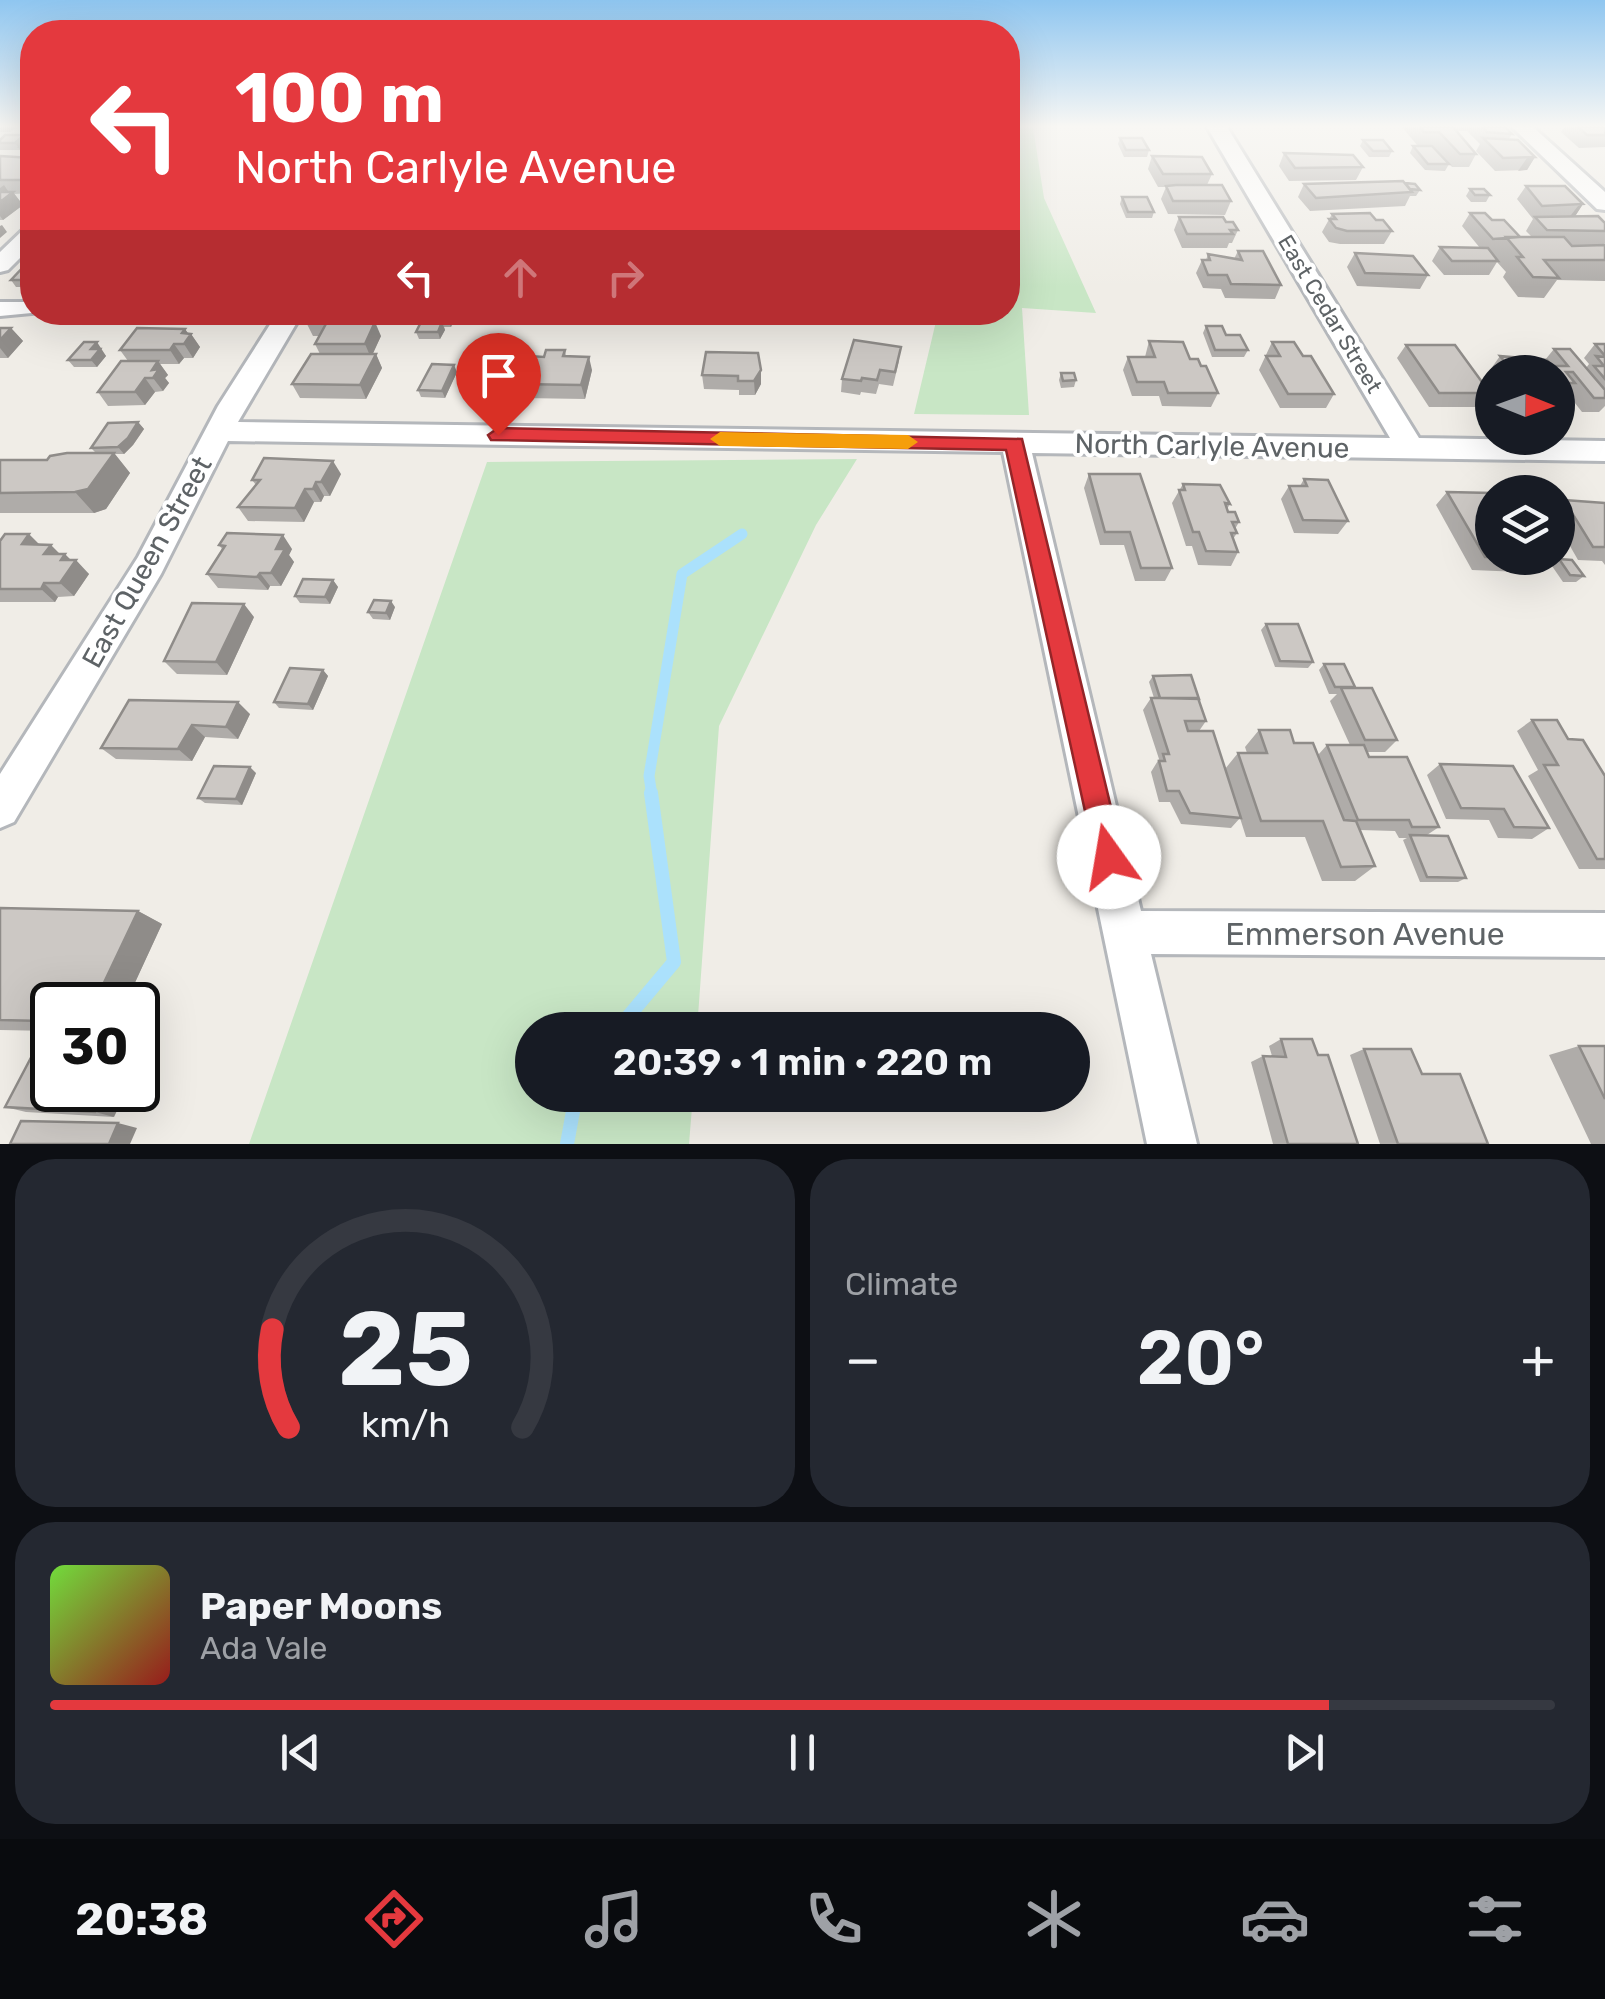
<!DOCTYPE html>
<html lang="en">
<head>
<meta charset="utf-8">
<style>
	:root { --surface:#171b24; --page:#242831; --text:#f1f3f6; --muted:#9ea1a6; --line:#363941; --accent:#e4393e }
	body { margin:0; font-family:Rubik,sans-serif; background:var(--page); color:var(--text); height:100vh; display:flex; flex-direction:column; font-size:38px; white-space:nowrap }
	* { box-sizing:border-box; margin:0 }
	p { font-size:32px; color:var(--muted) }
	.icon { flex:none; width:55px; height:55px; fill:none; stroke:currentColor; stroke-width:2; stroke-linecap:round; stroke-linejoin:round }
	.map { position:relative; height:1144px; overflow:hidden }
	.panel { display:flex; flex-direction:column; gap:15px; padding:15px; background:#0d0f14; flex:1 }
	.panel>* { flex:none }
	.guide { position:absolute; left:20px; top:20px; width:1000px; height:305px; border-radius:40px; box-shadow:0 10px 40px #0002; background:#e4393e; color:#fff; overflow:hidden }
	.needle { width:65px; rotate:91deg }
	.fabs { position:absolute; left:1475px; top:355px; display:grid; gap:20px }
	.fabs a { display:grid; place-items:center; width:100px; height:100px; border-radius:50%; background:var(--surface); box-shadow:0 10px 40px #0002; font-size:50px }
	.speed { position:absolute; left:30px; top:982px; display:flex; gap:20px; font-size:50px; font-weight:700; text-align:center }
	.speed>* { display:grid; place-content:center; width:130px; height:130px; border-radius:50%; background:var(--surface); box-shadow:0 10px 40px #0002; line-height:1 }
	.speed .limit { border:5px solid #111; border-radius:15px; background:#fff; color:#111 }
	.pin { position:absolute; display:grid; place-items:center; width:85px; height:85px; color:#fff; margin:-102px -42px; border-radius:50% 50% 50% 0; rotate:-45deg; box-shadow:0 0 10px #0007 }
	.pin .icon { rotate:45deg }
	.me { position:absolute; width:110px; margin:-55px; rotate:347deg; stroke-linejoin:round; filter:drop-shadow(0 0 8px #0008) }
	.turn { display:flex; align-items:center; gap:35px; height:210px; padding:0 50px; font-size:45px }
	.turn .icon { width:130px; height:130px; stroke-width:2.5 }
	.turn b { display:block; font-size:70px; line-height:85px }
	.lanes { display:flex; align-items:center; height:95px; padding:0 50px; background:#0003; justify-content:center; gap:50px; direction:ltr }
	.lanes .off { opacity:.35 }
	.big { font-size:75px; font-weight:600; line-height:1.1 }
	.panel .tile { flex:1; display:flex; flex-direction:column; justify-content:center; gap:15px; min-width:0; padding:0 35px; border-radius:40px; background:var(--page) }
	.panel .dial { align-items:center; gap:0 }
	.dial svg { height:260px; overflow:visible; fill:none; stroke:var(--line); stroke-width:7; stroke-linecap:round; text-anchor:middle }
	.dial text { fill:var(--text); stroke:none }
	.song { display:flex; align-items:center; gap:30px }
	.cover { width:120px; height:120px; border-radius:15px; background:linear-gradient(135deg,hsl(100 70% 55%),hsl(0 70% 35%)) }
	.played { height:10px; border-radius:5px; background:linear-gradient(90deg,var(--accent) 85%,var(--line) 85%) }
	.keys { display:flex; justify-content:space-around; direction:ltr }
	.heat { display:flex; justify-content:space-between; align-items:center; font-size:55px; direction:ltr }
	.panel .tiles { flex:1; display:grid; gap:15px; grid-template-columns:1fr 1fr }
	.tile:last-child { grid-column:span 2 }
	.trip { position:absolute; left:515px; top:1012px; width:575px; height:100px; border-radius:50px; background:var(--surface); box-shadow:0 10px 40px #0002; font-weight:600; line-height:100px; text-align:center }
	.menu { display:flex; height:160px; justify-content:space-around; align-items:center; background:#090b0e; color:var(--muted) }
	.menu .icon { width:70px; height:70px }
	.menu .current { color:var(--accent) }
	.menu b { font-size:45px; color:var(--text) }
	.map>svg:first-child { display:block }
	.green { fill:#c8e6c5 }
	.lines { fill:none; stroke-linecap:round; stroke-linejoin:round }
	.stream-far1 { stroke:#abe1fc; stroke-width:11 }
	.stream { stroke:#abe1fc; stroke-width:14 }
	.minor-casing { stroke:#b4b7bb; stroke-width:6 }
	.minor { fill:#fff; fill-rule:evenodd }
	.wall { fill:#afaca9 }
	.shaded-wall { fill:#8f8c89 }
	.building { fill:#ccc8c4; stroke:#8f8c89; stroke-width:2.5 }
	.route { fill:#e4393e; stroke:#942528; stroke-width:2.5 }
	.slow { fill:#f59e0b }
	.labels { text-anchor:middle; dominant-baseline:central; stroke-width:8; stroke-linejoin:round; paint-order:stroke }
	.far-street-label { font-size:22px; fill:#5e6366; stroke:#fff }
	.street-label { font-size:28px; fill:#5e6366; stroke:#fff }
	.near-street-label { font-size:32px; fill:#5e6366; stroke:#fff }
</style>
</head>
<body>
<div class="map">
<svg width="1605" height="1144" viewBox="0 0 1605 1144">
	<rect width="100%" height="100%" fill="#f0ede7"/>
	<path class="green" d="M1008 127H1033L1044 198 1096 313 1022 308 1029 415 914 414 938 313 1008 312Z
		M857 459 816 525 719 726 697 1030H532V1095H693L689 1144H249L487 462Z"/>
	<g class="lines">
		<path class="stream-far1" d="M652 796 649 776 682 574 742 534"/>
		<path class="stream" d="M617 1030 674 962 651 793
			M567 1144 576 1095"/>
		<g class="minor-casing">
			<path id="minor" d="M1207 127H1227L1419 438 1605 441V461L1032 453 1141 911 1605 913V957L1151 954 1197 1144H1147L1003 452 228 441 161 574 14 822 0 828V774L138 557 218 406 278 312H303L238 422 1390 438Z
				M1512 127H1533L1605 192V210L1597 209Z
				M32 227V246L8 270 0 272V252L24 229Z
				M0 302H32V312H42L0 316Z"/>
		</g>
		<use href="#minor" class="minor"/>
	</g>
	<path class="wall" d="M0 127H16L10 132H0Z
		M1402 127H1505L1512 134 1508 140 1535 157 1527 170 1495 171 1476 151 1480 144 1467 131H1457L1476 154 1469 167H1452L1432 145H1417Z
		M1564 127H1605V147L1579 148 1561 132Z
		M1120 138 1149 150 1147 157H1124L1118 144Z
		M0 140 28 141 23 147 32 142V193L14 194 23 205 3 220H0V156L28 157 22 148 20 150H0Z
		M1363 140 1392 151 1389 157H1369L1360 146Z
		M1413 146 1449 164 1445 171 1425 170 1410 153Z
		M1284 153 1363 167 1356 180 1289 181 1279 166Z
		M1152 156 1212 174 1207 185 1231 201 1225 215 1168 214 1161 199 1166 187H1158L1148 169Z
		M1405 183 1420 190 1416 196H1410L1405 206 1310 211 1298 197 1304 184Z
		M1526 186 1583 204 1575 216 1605 223V243L1604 245H1605V281L1557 280 1544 298 1518 297 1503 277 1506 272 1497 262 1489 275H1444L1432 261 1440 247 1480 248 1462 226 1470 213 1492 220 1520 237H1532L1526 231 1533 219 1517 199Z
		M1470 189 1490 195 1486 202H1471L1466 196Z
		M1122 197 1154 212 1152 218H1126L1120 204Z
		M1332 214 1376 220 1392 231 1384 244H1340L1329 242 1322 232Z
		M1179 217 1226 222 1238 230 1232 243H1229L1227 248H1182L1174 230Z
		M1238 251 1281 285 1275 299 1225 298 1221 289 1203 288 1196 273 1202 260H1206L1208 254 1234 259Z
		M1355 253 1428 275 1420 289 1357 286 1347 267Z
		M32 263V287H16L11 280Z
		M345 312H401L397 320 348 319Z
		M452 312 454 319 451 327H444L445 330 440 339H419L416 332 424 322 423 320Z
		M588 312H613L612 321 589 320Z
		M306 322H339L381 336 372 354H376L382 368 366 399 300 398 292 384 320 354 315 344 320 336H313Z
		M1206 326 1248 350 1244 357H1212L1203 333Z
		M0 328H11L23 341 8 358H0Z
		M185 329 188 334H191L200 347 193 358H184L179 364H160L168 375 165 378 169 383 163 391 155 392 145 405 108 406 98 392 128 361 120 350Z
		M1149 341 1190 359 1201 366 1218 393 1211 407 1162 406 1159 396H1132L1123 370 1128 357H1145Z
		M1272 342 1303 356 1334 394 1326 408H1280L1259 370Z
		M1595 344H1605V406L1599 412H1582L1567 393 1563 397H1558V372L1492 373 1490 370 1500 356 1545 360 1554 349 1586 368 1589 364 1584 358Z
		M1406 345 1490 393 1480 407H1429L1397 358Z
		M102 349 101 350 106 356 97 367H74L68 360Z
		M565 350 566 356 592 370 585 399 523 398 519 384 544 357Z
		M706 352 761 384 755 395H739V390L704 389 702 375Z
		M899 361 893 386 879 384 876 394 861 392 860 395 841 392 842 379Z
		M457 372 445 398 421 397 418 390Z
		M1061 373 1076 380 1074 387 1061 388 1059 380Z
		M138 422 144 429 133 445 124 454H115L130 473 106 509 94 513H0V460H47L96 453 91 448Z
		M341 474 330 496H324L321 502H314L304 522 248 521 238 507 256 485 252 480Z
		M1089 474 1172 568 1165 581H1135L1124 545H1100L1084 488Z
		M1304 479 1348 521 1338 534 1294 533 1281 499 1289 486H1300Z
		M1183 484 1230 504 1227 509 1228 512 1239 522 1235 529 1237 533 1233 539 1238 552 1231 566 1198 565 1192 546H1186L1172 503Z
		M1447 492 1534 558 1521 572 1472 570 1436 505Z
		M1564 500 1605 503V565L1602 561 1578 560 1558 525V506Z
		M0 541 40 545 71 560 89 574 74 596 58 597 55 602H0Z
		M219 545 292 549 289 555 294 562 281 586H270L268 590 218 588 207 574 222 549Z
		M1559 559 1584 576 1576 582H1563L1552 566Z
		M333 580 338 587 330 604 300 603 295 596Z
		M395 607 390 620 373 619 368 612Z
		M254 617 227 675 177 674 164 661Z
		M1266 624 1313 662 1308 668 1275 667 1261 630Z
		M1324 664 1355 687 1397 740 1385 752H1367L1369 757 1439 827 1427 835 1466 878 1458 882H1420L1403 840 1407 838H1399L1395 831 1360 830 1375 866 1355 881H1322L1305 837H1246L1240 818 1231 828 1181 824 1170 802H1159L1151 772 1159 759 1143 710 1151 698H1154L1149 682 1153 676 1199 700 1206 721 1199 731 1225 769 1238 753H1247L1245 747 1259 730 1294 743 1318 755 1327 745H1350L1330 701 1337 694H1329L1319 670Z
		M323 670 328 676 313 710 279 708 274 702Z
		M129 700 250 714 238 739 205 737 192 761 116 759 101 748Z
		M1532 720 1568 739 1605 776V869H1579L1528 776 1538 770 1517 731Z
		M1440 764 1549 828 1532 839 1498 838 1489 820 1446 819 1427 775Z
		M256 773 242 805 205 803 198 798Z
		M0 908 138 911 162 924 126 1002 86 1001 52 1005V1031L0 1030Z
		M1281 1039 1318 1055 1358 1144H1273L1251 1062 1263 1056H1272L1269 1046Z
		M1579 1046H1605V1144H1591L1549 1055Z
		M1364 1049 1422 1074 1488 1144H1380L1350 1055Z
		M35 1050 114 1117 26 1112 5 1107Z"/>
	<path class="shaded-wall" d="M24 135 28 141 20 150 15 143Z
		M1535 157 1527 170 1518 171 1527 158Z
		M32 175V193L31 194 21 180Z
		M4 185 10 194 13 192 23 205 3 220 0 216V188Z
		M1583 204 1574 218 1568 219 1578 206Z
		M2 225 7 232 0 238V226Z
		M452 312 454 319 451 327 448 320Z
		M375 322 381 336 371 358 365 344Z
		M442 322 445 330 440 339 438 332Z
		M11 328 23 341 8 358 0 348V340Z
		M185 329 190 336 191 334 200 347 193 358 184 344 182 333Z
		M97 342 106 356 97 367 91 360V349Z
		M174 344 184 358 179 364 170 350Z
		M376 354 382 368 366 399 360 385Z
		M589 357 592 370 585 399 581 385Z
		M158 361 168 375 165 378 169 383 163 391 153 378 152 370Z
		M454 365 457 372 445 398 442 391Z
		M761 370V384L755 395 754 381Z
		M145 378 155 392 145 405 135 392Z
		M138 422 144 429 133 445 124 454 118 447Z
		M114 453 130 473 106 509 94 513 75 492Z
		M333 461 341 474 330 496 321 482Z
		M316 482 324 496 321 502 313 489Z
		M305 489 314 502 304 522 295 508Z
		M29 534 43 548 22 544Z
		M283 535 292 549 289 555 294 562 281 586 271 573 276 549Z
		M51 545 63 557 65 554 74 563 76 560 89 574 74 596 60 583 44 554Z
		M260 573 270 586 268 590 257 577Z
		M333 580 338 587 330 604 325 597Z
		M44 583 58 597 55 602 41 589Z
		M391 601 395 607 390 620 386 613Z
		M244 604 254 617 227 675 216 662Z
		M323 670 328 676 313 710 308 704Z
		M238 702 250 714 238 739 226 727Z
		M192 725 205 737 192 761 178 749Z
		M250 767 256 773 242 805 236 799Z
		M138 911 162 924 126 1002 100 991Z
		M58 990 86 1001 84 1005H52V1025L43 1021Z
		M105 1090H127L114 1117 95 1112Z
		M118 1123 137 1128 130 1144H109Z"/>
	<path class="building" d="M1420 127H1453L1476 154H1460L1439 132H1424Z
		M1483 127H1505L1512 134 1487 132Z
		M1578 127H1605V135H1587Z
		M5 135H24L15 143H0V140Z
		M1120 138H1142L1149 150H1126Z
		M1483 138 1518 140 1535 157 1503 158Z
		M1363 140H1383L1392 151H1373Z
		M32 142V148L21 147Z
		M1413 146H1432L1449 164H1428Z
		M1284 153 1353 155 1363 167 1295 168Z
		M0 156 32 158V175L21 180H0Z
		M1152 156 1202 157 1212 174H1163Z
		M1403 181 1412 192 1316 198 1304 184Z
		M1405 183 1415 184 1420 190 1410 189Z
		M1176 185H1222L1231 201H1173L1166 186Z
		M1526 186H1565L1583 204 1542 206Z
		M1470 189H1484L1490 195H1475Z
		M0 192H13L0 202Z
		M1122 197H1147L1154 212H1128Z
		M1370 213 1376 220H1383L1392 231H1347L1336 228 1329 219H1336L1332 214Z
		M1470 213H1485L1492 220H1504L1520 237 1493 239Z
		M1598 216 1605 223V231L1547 230 1535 217Z
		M1179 217H1223L1226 222H1233L1238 230H1230L1233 234H1187Z
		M1506 237H1564L1572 246 1605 245V260H1544L1559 278 1533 277 1517 257H1523Z
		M1440 247 1488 248 1498 261H1452Z
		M1238 251H1263L1281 285 1231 284 1227 275H1208L1202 260H1210L1208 254 1242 260Z
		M1355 253 1413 256 1428 275 1365 273Z
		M27 263H32V280H11Z
		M427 312H452L448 320H423Z
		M311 313H335L330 322H306Z
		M327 322H375L365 344H315Z
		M421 322H442L438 332H416Z
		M1206 326H1222L1226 335H1240L1248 350H1215Z
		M0 328H11L0 340Z
		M137 328 185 329 182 333 191 334 184 344H174L170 350H120Z
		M854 340 901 347 895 372 880 370 877 380 862 378 861 381 842 379Z
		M1149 341 1183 342 1190 359H1198L1201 366H1206L1218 393H1168L1164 382H1137L1128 357H1155Z
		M84 342H97L91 349H100L91 360H68Z
		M1272 342H1294L1303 356H1311L1334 394H1288L1266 356H1280Z
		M1595 344H1605V356Z
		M1406 345H1455L1490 393H1439Z
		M1554 349H1570L1605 390V398H1594L1573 372H1566L1575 383H1562L1565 387H1558V372H1513L1500 356 1547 360 1552 366H1568Z
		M546 350H565L563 356 589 357 581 385 519 384 529 356 544 357Z
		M706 352 758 353 761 370 754 381H738V376L702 375Z
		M311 354H376L360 385 292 384Z
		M1596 356 1605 357V379L1594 366H1604Z
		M121 361H158L152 370 159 369 153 378H145L135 392H98Z
		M432 364 454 365 442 391 418 390Z
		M1061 373H1074L1076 380 1063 381Z
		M138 422 128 438 118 447 91 448 108 423Z
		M67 453H114L88 489 75 492 0 493V460H47L50 456Z
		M264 458 333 461 321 482H316L313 489H305L295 508 238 507 260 480H252Z
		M1089 474H1140L1172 568H1141L1130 532H1105Z
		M1304 479 1328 480 1348 521 1303 520 1289 486H1307Z
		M1183 484 1220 485 1230 504 1225 503 1228 512H1235L1239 522H1232L1237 533H1231L1238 552 1206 551 1199 532H1193L1179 490H1185Z
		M1447 492 1492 493V557H1485Z
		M1564 500 1605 503V547H1593Z
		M227 533 283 535 276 549H285L271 573H260L257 577 207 574 225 546 219 545Z
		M5 534H29L22 544 51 545 44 554H65L61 560H76L60 583H44L41 589H0V541Z
		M1559 559 1572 560 1584 576 1570 575Z
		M303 579 333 580 325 597 295 596Z
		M374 600 391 601 386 613 368 612Z
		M192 603 244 604 216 662 164 661Z
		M1266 624H1298L1313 662 1280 661Z
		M1324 664H1344L1355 687H1335Z
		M290 668 323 670 308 704 274 702Z
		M1191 675 1199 699 1160 698 1153 676Z
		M1341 688H1372L1397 740H1365Z
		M1151 698H1198L1206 721H1185L1188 731H1213L1241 818 1190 813 1179 791H1167L1159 761H1165L1163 754H1169Z
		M129 700 238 702 226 727 192 725 178 749 101 748Z
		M1532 720H1557L1568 739 1583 740 1605 776V859H1597L1544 765H1558Z
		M1259 730H1290L1294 743H1313L1344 820 1356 821 1375 866 1341 867 1323 821H1261L1238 753H1267Z
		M1327 745H1364L1369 757H1407L1439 827H1412L1409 820H1358Z
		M1440 764 1513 766 1549 828 1514 827 1504 809 1461 808Z
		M214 766 250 767 236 799 198 798Z
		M1410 835 1448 836 1466 878 1427 877Z
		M0 908 138 911 100 991 58 990 43 1021 0 1020Z
		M1281 1039H1312L1318 1055H1328L1358 1144H1288L1263 1056 1286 1057Z
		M1579 1046H1605V1099Z
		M1364 1049H1411L1422 1074H1460L1488 1144H1398Z
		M35 1050 52 1051V1090H105L95 1112 5 1107Z
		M21 1121 118 1123 109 1144H10Z"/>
	<linearGradient id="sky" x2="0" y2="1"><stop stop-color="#8fc6f0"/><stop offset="0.44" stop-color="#f8f7f4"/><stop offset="1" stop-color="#f8f7f4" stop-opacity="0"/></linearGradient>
	<rect width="1605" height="287" fill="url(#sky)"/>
	<path class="route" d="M498 428 1022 439 1123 857 1119 867 1109 871 1099 867 1095 857 1006 450 491 440 488 435Z"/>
	<path class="slow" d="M720 432 908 435 918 442 908 449 720 446 710 439Z"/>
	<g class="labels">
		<g class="far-street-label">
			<text transform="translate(1330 314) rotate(59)">East Cedar Street</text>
		</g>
		<g class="street-label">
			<text transform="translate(1212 446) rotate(1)">North Carlyle Avenue</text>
			<text transform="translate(147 562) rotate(-61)">East Queen Street</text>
		</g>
		<g class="near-street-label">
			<text x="1365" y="934">Emmerson Avenue</text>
		</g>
	</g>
</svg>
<div class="fabs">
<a><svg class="needle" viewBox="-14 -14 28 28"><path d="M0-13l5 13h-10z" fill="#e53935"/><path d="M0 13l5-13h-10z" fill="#9ea1a6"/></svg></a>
<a><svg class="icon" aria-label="layers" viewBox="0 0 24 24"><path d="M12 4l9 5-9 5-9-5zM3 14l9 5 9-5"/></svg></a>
</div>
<div class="speed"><div class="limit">30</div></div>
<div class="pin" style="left:498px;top:435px;background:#d93025"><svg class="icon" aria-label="arrive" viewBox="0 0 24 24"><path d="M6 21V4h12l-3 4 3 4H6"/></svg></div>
<svg class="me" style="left:1109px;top:857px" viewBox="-20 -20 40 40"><circle r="19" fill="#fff"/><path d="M0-13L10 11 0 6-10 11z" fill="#e4393e"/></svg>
<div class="trip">20:39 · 1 min · 220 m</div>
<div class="guide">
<div class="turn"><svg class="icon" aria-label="left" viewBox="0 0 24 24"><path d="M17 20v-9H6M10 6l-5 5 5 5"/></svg><div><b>100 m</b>North Carlyle Avenue</div></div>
<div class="lanes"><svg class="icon" aria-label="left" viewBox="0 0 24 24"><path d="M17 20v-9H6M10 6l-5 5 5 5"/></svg><svg class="icon off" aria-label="ahead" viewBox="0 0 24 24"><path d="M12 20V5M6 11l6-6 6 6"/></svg><svg class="icon off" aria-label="right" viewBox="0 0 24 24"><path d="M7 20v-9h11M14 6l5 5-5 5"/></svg></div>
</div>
</div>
<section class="panel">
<div class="tiles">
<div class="tile dial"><svg viewBox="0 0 100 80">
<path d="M14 69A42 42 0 1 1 86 69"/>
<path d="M14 69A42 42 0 0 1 9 39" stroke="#e4393e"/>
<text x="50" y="56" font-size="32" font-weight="700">25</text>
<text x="50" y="72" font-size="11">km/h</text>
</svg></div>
<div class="tile"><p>Climate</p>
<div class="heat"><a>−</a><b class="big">20°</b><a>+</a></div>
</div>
<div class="tile">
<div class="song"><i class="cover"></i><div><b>Paper Moons</b><p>Ada Vale</p></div></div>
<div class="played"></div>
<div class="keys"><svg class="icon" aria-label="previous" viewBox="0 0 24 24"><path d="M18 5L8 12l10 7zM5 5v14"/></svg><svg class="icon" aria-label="pause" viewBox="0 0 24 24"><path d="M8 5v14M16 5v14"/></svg><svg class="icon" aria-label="next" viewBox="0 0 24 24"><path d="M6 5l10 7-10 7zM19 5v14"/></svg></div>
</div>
</div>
</section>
<nav class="menu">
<b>20:38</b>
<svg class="icon current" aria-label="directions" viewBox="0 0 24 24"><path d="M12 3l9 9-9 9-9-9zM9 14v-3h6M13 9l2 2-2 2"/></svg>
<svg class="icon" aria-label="music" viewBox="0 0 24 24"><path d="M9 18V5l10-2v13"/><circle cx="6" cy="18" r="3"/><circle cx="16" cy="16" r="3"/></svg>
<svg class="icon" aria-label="phone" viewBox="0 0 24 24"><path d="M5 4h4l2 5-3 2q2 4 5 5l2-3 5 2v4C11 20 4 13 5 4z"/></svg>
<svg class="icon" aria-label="climate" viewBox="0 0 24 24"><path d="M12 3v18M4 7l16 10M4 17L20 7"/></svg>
<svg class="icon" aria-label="car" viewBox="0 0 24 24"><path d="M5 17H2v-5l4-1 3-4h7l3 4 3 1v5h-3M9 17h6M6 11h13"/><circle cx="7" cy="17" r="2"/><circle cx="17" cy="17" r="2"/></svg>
<svg class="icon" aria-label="filters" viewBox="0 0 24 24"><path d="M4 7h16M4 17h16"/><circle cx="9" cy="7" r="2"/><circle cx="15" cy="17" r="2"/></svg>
</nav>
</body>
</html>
